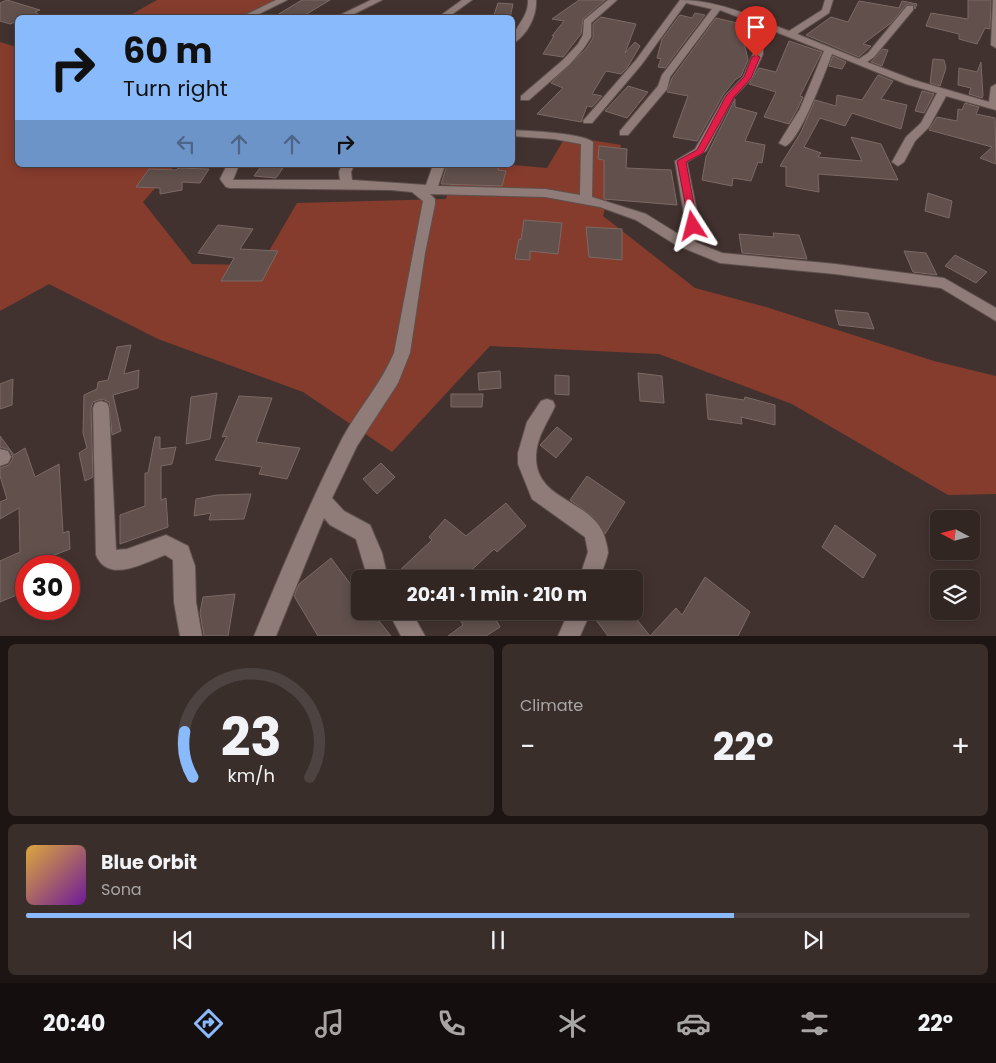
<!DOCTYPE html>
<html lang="en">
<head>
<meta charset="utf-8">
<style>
	:root { --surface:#322623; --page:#3a2e2b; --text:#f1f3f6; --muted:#a8a5a6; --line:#4d4341; --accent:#89bafc }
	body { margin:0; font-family:Poppins,sans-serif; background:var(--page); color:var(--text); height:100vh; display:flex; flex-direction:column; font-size:19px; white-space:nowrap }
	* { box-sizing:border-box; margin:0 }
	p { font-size:16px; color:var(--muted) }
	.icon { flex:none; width:28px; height:28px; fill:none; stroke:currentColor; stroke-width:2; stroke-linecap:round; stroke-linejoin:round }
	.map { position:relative; height:636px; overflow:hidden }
	.sheet { display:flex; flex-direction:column; gap:8px; padding:8px; background:#1c1513; flex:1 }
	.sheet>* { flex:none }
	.top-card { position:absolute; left:15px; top:15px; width:500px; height:152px; border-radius:8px; box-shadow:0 2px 12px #0003,0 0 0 1px var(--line); background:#89bafc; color:#111; overflow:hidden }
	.needle { width:32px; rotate:277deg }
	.fabs { position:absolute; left:930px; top:510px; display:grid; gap:10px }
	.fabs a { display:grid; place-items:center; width:50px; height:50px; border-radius:8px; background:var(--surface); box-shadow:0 2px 12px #0003,0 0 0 1px var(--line); font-size:25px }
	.speed { position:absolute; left:15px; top:555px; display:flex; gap:10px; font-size:25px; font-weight:700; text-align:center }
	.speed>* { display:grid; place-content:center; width:65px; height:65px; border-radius:50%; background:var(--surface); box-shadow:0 2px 12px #0003,0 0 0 1px var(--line); line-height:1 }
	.speed .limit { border:8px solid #d22; background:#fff; color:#111 }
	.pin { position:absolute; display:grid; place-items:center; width:42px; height:42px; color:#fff; margin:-51px -21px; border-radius:50% 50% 50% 0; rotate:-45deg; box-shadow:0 0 5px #0007 }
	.pin .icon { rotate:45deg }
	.me { position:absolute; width:55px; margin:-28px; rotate:351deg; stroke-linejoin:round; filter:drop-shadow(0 0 4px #0008) }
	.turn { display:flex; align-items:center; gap:18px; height:105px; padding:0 25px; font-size:22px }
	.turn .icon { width:65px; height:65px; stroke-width:2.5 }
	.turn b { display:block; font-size:35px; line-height:42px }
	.lanes { display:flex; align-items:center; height:48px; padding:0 25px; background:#0003; justify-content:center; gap:25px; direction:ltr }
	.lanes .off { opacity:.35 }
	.big { font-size:38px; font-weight:700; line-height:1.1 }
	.sheet .tile { flex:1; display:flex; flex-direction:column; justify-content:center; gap:8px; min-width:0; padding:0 18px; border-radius:8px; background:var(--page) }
	.sheet .dial { align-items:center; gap:0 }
	.dial svg { height:130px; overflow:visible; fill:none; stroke:var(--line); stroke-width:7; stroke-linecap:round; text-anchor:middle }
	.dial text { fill:var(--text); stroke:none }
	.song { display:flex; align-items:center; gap:15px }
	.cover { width:60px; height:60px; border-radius:8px; background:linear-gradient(135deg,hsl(40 70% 55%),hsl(280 70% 35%)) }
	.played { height:5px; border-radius:2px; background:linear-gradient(90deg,var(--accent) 75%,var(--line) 75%) }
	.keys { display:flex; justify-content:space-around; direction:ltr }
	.heat { display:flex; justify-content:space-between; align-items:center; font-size:28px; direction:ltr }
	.sheet .tiles { flex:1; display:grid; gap:8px; grid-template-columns:1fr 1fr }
	.tile:last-child { grid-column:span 2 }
	.trip { position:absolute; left:351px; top:570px; width:292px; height:50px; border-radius:8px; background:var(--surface); box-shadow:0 2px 12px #0003,0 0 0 1px var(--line); font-weight:700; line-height:50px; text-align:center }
	.tabs { display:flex; height:80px; justify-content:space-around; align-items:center; background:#140f0e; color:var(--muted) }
	.tabs .icon { width:35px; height:35px }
	.tabs .active { color:var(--accent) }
	.tabs b { font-size:22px; color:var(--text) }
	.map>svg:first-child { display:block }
	.green { fill:#863c2d }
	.building { fill:#61504c; stroke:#7b6965 }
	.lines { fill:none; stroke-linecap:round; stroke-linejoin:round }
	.minor-casing { stroke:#5e514e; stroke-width:2 }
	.minor { fill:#8f7c78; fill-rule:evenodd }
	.route { fill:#e11d48; stroke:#92132f }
</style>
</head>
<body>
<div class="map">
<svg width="996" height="636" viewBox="0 0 996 636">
	<rect width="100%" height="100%" fill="#42322f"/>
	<path class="green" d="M157 0H277L241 17 125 18Z
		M0 42 17 47 18 165H175L143 202 192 264 261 265 297 203 446 199 455 165H513L547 168 566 136 621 145 603 216 695 288 766 307 934 361 996 376V494L948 495 792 404 659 354 490 346 392 452 303 392 158 339 49 284 0 311Z"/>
	<path class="building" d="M7 0 40 10 35 12 44 18H18V21L10 24 0 21V3Z
		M302 0H330L300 18H272Z
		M579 0H605L583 19 581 34 563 57 543 54 554 36H552L564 21 552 19Z
		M968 0H991L990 29 985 28 977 44 959 39V34L926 26 931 13 968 19Z
		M859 1 899 8 902 1 917 4 915 9 914 5H906L891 23 863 44 871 46 859 57 806 35 831 17 848 22Z
		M498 3 513 4 510 18H497L498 15H494Z
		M695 13 705 15 665 68 658 67 661 59 657 58 662 39 680 15 692 18Z
		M601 17 636 24 625 53 635 42 640 46 627 68 621 74 606 71 592 94 602 96 592 107 587 106 581 122 537 114 563 88 551 83 586 49 593 38V24Z
		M716 18 737 23 740 20 754 25 747 34 742 33 748 60 741 76 735 80 723 95 697 141 673 137 688 96 667 92 672 78Z
		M789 41 822 52 800 96 803 97 798 108 789 124 764 117 776 92 749 84 759 68 776 72Z
		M883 49 888 50 882 66 871 62Z
		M833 56 846 62 842 69 829 66Z
		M933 59 944 60 946 68 940 86 930 83Z
		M981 62 983 96 982 98 969 94 971 88 958 85 959 68 977 72Z
		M878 75 893 81 881 99 907 105 901 129 852 113 845 126 820 118 804 147 821 153 818 157 862 161 851 137 881 144 898 180 818 174 819 192 786 186V167L780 166 801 132 815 100 836 106 837 95 862 100Z
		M628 86 648 92 627 118 605 111Z
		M922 91 934 94 924 113 915 111Z
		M735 99V107L757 113 745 141 765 145 762 163 758 162 751 181 733 178 732 186 702 180 706 157Z
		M965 103 979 107 976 114 995 118 996 164 980 158 992 147 929 130 937 117 957 121 958 109 962 110Z
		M599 146 627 149 626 168 671 170 677 205 604 199V160L598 159Z
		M262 165H285L276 178 254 176Z
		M447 165 499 167 498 170 506 171 502 186 441 184Z
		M178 168 209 169 200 183 182 182V190L160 194V188L136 187 149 169 176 170Z
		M928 193 952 201 949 218 925 211Z
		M524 220 562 223 558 254 530 251V260L515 259 519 239 521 240Z
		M218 225 253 229 240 249 278 251 262 281H221L234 258 198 253Z
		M586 227 622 229V260L589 257Z
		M773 233 799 235 807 259 742 253 739 234 774 237Z
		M904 251 926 253 937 275 913 272Z
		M955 255 987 272 976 283 945 266Z
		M835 310 868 313 874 329 839 325Z
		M131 345 124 374 139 370 138 388 113 395 121 431 112 435 109 402 102 399 93 402 91 408 93 477 85 481 79 453 87 448 83 433 84 395 97 389 98 382 108 380 117 347Z
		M500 371 501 388 479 390 478 373Z
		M638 373 662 376 664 403 640 401Z
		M555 375 569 376V395L555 394Z
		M13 379 12 405 0 409V384Z
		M217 393 210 439 186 444 191 397Z
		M451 394H483L482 407H451Z
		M706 394 744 400 745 397 775 405V425L741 417 742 424 708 419Z
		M239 396 272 398 256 442 300 448 287 479 259 474 262 467 215 460 227 436 222 437Z
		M557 427 572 439 556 458 540 445Z
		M0 436 14 455 25 448 35 477 59 464 63 533 69 531 70 549 26 566V591L0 602V561L20 552 19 508 0 519V502L7 499 0 476V468L9 465 13 458 10 450 0 447Z
		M155 437H160V449L176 447 172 464 161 466V500L166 498 168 527 120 544V515L145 506V473H148Z
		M381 463 395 477 377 494 363 479Z
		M587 476 625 502 605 534 592 516 570 500Z
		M251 494 244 519 209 520 211 513 194 516 196 499 217 495Z
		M506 503 526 526 497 552 494 549 462 579H403L398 572 432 540 429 537 445 519 466 536Z
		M835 525 876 555 863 578 822 547Z
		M331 558 360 597V611H371L391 636H318L294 596 299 584Z
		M705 577 750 612 738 636H650L676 608 682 615Z
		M235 594 228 636H204L200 613 203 597Z
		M456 611H491L500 627 486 636H448L463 625Z
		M606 611H630L650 636H608L596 620Z"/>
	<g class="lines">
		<g class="minor-casing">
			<path id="minor" d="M276 0H287L251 18H239Z
				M371 0H382L346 18H334Z
				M462 0H472L447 18H437Z
				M528 0H536C537 16 527 36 512 44 512 27 529 19 528 0Z
				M608 0H617L591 23V37L584 48 570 64 529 100H521V96L563 60 578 44 583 35 584 20Z
				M680 0C719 0 753 17 789 31L822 10 825 0H833L829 13 797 34 859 59 868 53 907 6H913V10L874 57 867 62 914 80 989 102 991 87 996 84V110L946 96 929 127 915 141 904 162 898 166 892 162 906 137 921 123 937 93 906 84 832 54C826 70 799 143 785 146L779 143 800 109 824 51 776 32 763 43V54L752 78 734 97 706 151 687 162 700 227 695 242 722 253 835 264 944 278 996 308V321L941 288 835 274 720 263 676 245 636 220 600 207 545 197 430 194 435 199V204L425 253 410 353 398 383 357 446 332 498 344 511 370 525 382 553 388 579H368L356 539 330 525 324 518 276 636H254C282 569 310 502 343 437 359 408 381 384 394 353L423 201 412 192 391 190 230 188 226 187 220 179 227 165H239L233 180H340L339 172 342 165H354L351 172 352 180 426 185 433 165H445L438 186 545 189 580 195 581 144 554 139 512 136V130C528 131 583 133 593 142L592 197 646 214 683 237 686 227 675 161 695 149 725 96 743 77 753 54 754 42 769 29 720 10 670 77 667 89 628 135H620V131L658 86 662 75 712 9 686 3 642 64 592 123H584L583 121 636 60Z
				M993 0H996V48L991 45Z
				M547 399 553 401 555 406C548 422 537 436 536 455 534 504 597 498 606 542 607 546 608 550 608 553 606 562 602 571 599 579H579L588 552 585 537 532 499 518 464V453L527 422 541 401Z
				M101 401 107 403 109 408 116 550 127 549 166 535 188 546 195 566 196 602 202 636H180L174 602 173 560 165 555C144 563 108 584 96 555L93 408 95 403Z
				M0 449 8 451 11 457 8 463 0 466Z
				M388 611H411L425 636H401Z
				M569 611H591L580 636H558Z"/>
		</g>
		<use href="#minor" class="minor"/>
	</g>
	<path class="route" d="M756 55 760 57 751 78 734 97 703 153 686 162 698 226 693 230 690 229 677 161 697 150 726 96 744 77 752 57Z"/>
</svg>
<div class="fabs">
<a><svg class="needle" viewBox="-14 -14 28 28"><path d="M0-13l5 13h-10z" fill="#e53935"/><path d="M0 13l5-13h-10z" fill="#a8a5a6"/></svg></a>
<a><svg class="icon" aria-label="layers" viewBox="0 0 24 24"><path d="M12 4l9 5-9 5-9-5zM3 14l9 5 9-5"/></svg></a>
</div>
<div class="speed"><div class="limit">30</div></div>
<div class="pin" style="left:756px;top:57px;background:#d93025"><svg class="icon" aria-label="arrive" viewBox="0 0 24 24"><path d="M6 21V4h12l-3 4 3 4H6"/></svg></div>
<svg class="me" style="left:693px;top:226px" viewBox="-20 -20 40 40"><path d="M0-17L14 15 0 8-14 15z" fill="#e11d48" stroke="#fff" stroke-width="4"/></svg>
<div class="trip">20:41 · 1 min · 210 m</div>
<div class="top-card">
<div class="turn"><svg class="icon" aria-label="right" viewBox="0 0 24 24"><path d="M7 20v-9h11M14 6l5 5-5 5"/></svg><div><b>60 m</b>Turn right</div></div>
<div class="lanes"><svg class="icon off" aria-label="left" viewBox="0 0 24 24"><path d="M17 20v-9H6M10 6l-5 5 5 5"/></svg><svg class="icon off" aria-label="ahead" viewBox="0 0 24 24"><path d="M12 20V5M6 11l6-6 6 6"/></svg><svg class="icon off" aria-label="ahead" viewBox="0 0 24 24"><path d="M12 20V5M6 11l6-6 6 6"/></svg><svg class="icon" aria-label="right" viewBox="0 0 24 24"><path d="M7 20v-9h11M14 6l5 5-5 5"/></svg></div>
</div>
</div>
<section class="sheet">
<div class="tiles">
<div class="tile dial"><svg viewBox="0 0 100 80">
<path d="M14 69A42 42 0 1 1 86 69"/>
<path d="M14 69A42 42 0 0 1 9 41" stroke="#89bafc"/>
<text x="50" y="56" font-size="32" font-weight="700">23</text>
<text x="50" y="72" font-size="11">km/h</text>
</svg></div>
<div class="tile"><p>Climate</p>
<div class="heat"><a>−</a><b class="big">22°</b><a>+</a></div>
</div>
<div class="tile">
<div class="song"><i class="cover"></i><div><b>Blue Orbit</b><p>Sona</p></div></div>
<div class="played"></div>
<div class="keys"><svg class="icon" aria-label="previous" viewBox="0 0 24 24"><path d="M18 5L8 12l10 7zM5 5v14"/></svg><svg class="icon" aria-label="pause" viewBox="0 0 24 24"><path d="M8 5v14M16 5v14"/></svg><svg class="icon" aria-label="next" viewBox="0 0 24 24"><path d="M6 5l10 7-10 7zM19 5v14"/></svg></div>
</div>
</div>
</section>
<nav class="tabs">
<b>20:40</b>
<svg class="icon active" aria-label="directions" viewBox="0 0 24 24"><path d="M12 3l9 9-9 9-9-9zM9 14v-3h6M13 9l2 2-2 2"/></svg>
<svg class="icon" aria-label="music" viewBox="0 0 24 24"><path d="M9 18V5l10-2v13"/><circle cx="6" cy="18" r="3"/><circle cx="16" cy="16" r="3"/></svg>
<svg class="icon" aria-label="phone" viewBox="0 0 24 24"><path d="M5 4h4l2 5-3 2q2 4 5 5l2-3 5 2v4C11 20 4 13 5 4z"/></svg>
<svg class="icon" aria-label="climate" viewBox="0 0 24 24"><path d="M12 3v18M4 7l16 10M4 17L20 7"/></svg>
<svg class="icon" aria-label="car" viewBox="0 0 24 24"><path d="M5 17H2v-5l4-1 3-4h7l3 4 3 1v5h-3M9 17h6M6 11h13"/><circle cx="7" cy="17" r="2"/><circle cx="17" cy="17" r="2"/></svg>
<svg class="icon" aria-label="filters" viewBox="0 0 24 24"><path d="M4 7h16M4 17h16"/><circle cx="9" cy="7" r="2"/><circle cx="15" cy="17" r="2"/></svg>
<b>22°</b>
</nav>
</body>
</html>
